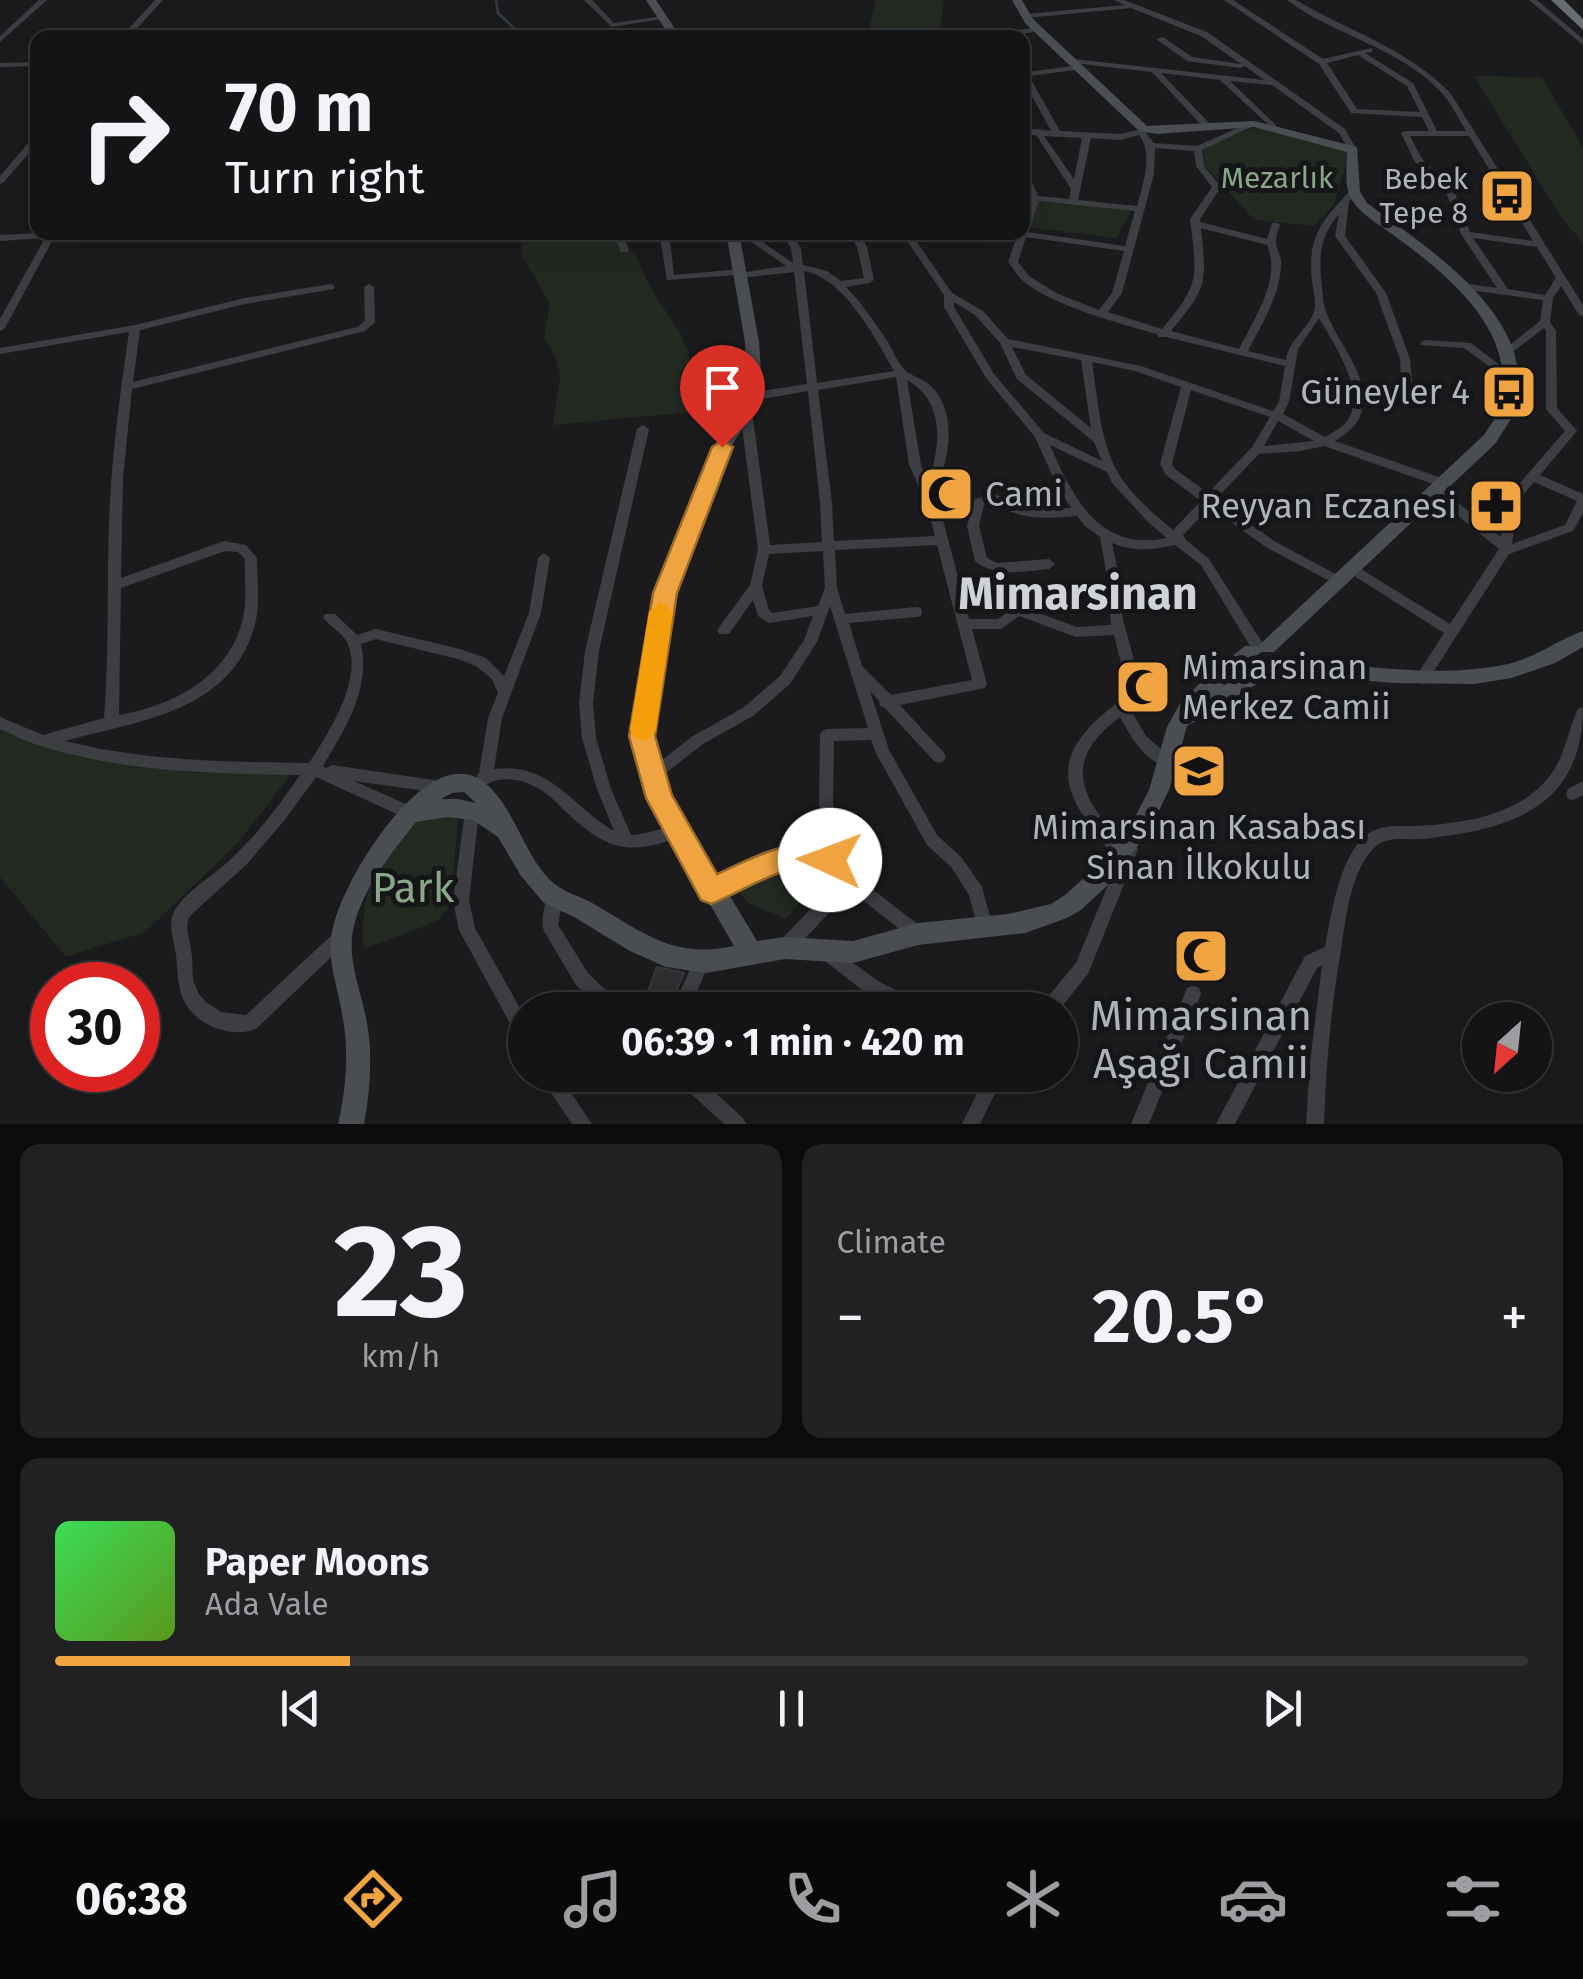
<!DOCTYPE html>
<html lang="en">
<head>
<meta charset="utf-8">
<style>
	:root { --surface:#141416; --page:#212123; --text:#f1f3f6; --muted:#9d9ea1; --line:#333335; --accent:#efa441 }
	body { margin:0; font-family:"Fira Sans",sans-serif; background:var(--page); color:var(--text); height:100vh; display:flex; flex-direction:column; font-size:38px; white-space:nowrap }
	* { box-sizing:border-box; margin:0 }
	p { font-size:32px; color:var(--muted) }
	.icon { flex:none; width:55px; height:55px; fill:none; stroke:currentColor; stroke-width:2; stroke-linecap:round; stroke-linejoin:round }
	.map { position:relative; height:1124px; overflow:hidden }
	.drawer { display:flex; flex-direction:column; gap:20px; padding:20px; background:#0b0b0c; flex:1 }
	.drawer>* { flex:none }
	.banner { position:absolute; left:30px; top:30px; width:1000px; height:210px; border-radius:20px; box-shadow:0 10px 40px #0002,0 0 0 2px var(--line); background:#141416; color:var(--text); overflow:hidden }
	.needle { width:65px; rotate:207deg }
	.buttons { position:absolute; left:1462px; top:1002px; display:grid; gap:20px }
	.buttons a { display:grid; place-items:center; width:90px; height:90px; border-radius:50%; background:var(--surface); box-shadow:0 10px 40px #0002,0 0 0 2px var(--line); font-size:50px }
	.speed { position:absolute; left:30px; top:962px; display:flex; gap:20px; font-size:50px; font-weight:700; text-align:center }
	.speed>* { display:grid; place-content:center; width:130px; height:130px; border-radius:50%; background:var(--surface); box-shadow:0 10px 40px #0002,0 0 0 2px var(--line); line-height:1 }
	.speed .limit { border:15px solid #d22; background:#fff; color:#111 }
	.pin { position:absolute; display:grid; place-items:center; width:85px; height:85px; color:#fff; margin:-102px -42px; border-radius:50% 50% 50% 0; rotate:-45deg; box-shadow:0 0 10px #0007 }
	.pin .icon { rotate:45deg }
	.me { position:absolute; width:110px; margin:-55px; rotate:272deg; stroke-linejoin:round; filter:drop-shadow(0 0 8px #0008) }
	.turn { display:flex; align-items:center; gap:35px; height:210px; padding:0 30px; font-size:45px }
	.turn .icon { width:130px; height:130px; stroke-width:2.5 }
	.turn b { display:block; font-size:70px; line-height:85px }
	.big { font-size:75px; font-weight:700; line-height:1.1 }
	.drawer .tile { flex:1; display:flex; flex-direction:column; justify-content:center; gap:15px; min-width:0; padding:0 35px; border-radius:20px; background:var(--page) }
	.drawer .dial { align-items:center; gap:0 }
	.dial b { font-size:130px; line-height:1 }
	.song { display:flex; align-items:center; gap:30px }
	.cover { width:120px; height:120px; border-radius:15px; background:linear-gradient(135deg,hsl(130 70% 55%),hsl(90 70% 35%)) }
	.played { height:10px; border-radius:5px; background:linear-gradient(90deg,var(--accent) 20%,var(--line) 20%) }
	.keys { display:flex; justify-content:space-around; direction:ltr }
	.heat { display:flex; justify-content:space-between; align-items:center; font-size:55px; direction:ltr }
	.drawer .tiles { flex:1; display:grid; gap:20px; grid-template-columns:1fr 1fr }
	.tile:last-child { grid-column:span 2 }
	.trip { position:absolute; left:508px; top:992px; width:570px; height:100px; border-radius:50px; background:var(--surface); box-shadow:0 10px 40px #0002,0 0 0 2px var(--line); font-weight:700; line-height:100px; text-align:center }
	.menu { display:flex; height:160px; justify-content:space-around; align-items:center; background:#080809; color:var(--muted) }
	.menu .icon { width:70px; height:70px }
	.menu .active { color:var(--accent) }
	.menu b { font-size:45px; color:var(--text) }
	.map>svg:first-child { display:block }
	.green { fill:#212921 }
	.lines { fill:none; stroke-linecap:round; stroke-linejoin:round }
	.stream { stroke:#313c42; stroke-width:2.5 }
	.building { fill:#2e2e31; stroke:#353539; stroke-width:2.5 }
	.street { fill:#3c3e42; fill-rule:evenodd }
	.secondary { fill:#4a4d52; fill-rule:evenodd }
	.highway { fill:#686c73; fill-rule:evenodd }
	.route { fill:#efa441; stroke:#9b6b2a; stroke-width:2.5 }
	.slow { fill:#f59e0b }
	.labels { text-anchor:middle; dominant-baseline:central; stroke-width:10; stroke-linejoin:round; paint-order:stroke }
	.far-park-label { font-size:30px; fill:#87a786; stroke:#161618 }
	.far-poi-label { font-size:30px; fill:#aeb4bc; stroke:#161618; text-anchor:end }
	.poi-label { font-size:35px; fill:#aeb4bc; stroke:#161618; text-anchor:end }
	.near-park-label { font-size:42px; fill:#87a786; stroke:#161618 }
	.near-poi-label { font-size:42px; fill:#aeb4bc; stroke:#161618 }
	.district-label { font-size:45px; font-weight:bold; fill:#cfd2d8; stroke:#161618 }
</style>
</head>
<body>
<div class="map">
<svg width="1583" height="1124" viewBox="0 0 1583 1124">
	<rect width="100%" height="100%" fill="#1b1b1d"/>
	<path class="green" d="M876 0H944L939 36 860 37 869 27Z
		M1474 76 1542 77 1583 148V243L1561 217Z
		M1256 127 1350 152 1333 206 1314 226 1254 220 1204 165 1203 148Z
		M1037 199 1123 207 1130 212 1117 238 1026 227Z
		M522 232 606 233 635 255 653 292 680 332 697 377 703 411 553 425 560 377 556 358 544 338 550 303 522 256Z
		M0 720 122 763 201 773H292L237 844 145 932 66 957 0 877Z
		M439 807 458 819 451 904 438 921 364 949C359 909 373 856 405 827 414 819 429 813 439 807Z
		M778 848 817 855 833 864 786 919 750 904 723 876Z"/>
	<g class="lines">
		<path class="stream" d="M496 0 498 13 524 38"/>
	</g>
	<path class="building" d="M1139 670 1156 674 1155 704 1135 700 1133 690Z
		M1198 937 1218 947 1204 973 1186 966Z
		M657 967 684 973 672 1000 648 992Z"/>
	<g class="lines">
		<path class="street" d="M39 0H47L0 42V36Z
			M155 0H163L128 38H120Z
			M584 0H592L614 23 664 16 668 18 612 27Z
			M1114 0H1124L1207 32 1345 129 1357 150 1350 152 1339 133 1272 85 1230 81 1276 125V129H1273L1220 80 1161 73 1212 126 1213 128 1209 130H1206L1152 72 1073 63 1069 61 1073 59 1264 80 1245 66 1241 68 1187 61 1156 39 1163 37 1192 57 1241 64 1201 36 1131 8 1026 18 1022 16 1026 14 1125 5Z
			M1224 0H1233L1323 59 1372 48V52L1365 53 1413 83 1437 131H1466C1458 118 1451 103 1441 92 1399 47 1335 36 1287 0H1296C1348 31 1409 49 1451 94L1583 305V316L1579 315 1561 286 1553 298 1550 322 1556 331 1557 408 1577 431 1540 475 1583 494V513L1573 531 1509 554 1427 682 1422 684 1417 682 1415 678 1444 633 1348 572 1346 569 1348 566H1356L1450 624 1499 549 1431 494 1429 491 1431 488H1439L1501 537 1507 498 1565 431 1546 409V331L1544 328 1510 354H1502L1501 352 1540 321 1543 300 1462 289 1457 286 1462 283 1497 288 1461 234 1445 189 1415 162 1401 133 1405 131H1429L1422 117 1351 113 1319 64ZM1358 55 1407 86 1420 112 1357 109 1327 63ZM1410 136H1469L1533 241 1470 232 1453 188 1422 159ZM1473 238 1537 247 1556 278 1545 295 1508 289ZM1534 482 1577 501 1565 525 1512 544 1517 502Z
			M1529 0H1537L1583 39V45Z
			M1037 27 1041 29 1040 31 994 38 985 36Z
			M38 62V66L0 67V63Z
			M1080 65 1084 67 1083 69 1029 76 1060 131 1120 134 1147 128 1151 130 1146 133 1154 143 1197 146 1251 122 1258 124 1202 150 1204 166 1221 187 1200 219V222L1267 239 1272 223H1278L1280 225C1278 230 1276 236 1276 241 1276 250 1282 256 1281 265 1280 296 1261 325 1248 351L1286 360C1289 340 1307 330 1314 312 1317 304 1313 290 1312 281 1307 237 1322 220 1351 190H1357L1358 192 1349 202 1345 236 1386 293 1410 359 1412 382 1411 384 1364 397C1362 420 1355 429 1335 441L1447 480 1449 483 1447 486H1439L1324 446 1301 451 1259 454 1216 499 1274 541 1343 578 1345 581 1343 584H1335L1266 547 1210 507 1183 535 1186 540 1209 559 1265 647 1263 651H1253L1201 565 1175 545C1153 550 1134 552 1112 543L1119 577 1123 620 1136 667 1129 690 1133 714 1146 736 1170 757 1172 761 1170 765C1147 767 1130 735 1120 717 1059 763 1082 797 1124 846L1130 842 1135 844 1138 849 1088 974 1059 1010H1040L1042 1004 1076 963 1119 858 1114 856C1061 794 1044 758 1117 703L1115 690 1122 667 1114 635 1076 637 1019 616 1001 629H972L987 684 985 688 900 705 944 753 946 757 944 761 939 763 934 761 885 708 880 706 879 701 870 691 889 750 937 835 962 858 982 887 993 927 991 932 985 935 979 932 969 895 952 868 927 845 877 755 871 740 834 741 833 804 841 834 837 858 855 876 924 929 926 934 924 939 918 942 912 939 850 890 791 954 785 956 779 954 777 948 779 942 838 880 825 866C781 860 750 881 711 897L705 895 703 890 705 885C742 867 780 846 823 852L825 834 819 804 820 735 822 731 827 729 868 728 830 606 817 642 790 684 753 716 703 744 658 779 653 781 648 779 646 775 648 771 693 736 743 708 780 676 804 640 813 616 769 623 758 616 753 600 729 634H719L717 630 750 585 758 550 740 411 742 408H750L752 411 770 545 822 542 820 503 808 391 750 401 745 397 750 393 807 384 794 272 741 278 736 275 667 280 659 232H669L674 275 741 269 746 272 786 266 737 232H748L793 263 791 248 781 232H790L801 248 803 265 827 271 841 281 864 278 857 247 849 232H858L867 247 874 280 869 283 846 287C862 303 875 323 888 342 893 350 897 362 904 369 910 376 922 378 930 385 959 412 949 463 934 494L939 505 969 619H998L1017 605 1077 627 1111 625 1107 577 1100 537 1085 526 1077 516C1046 519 1021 520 993 503L984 505 979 526 987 558 997 563 1049 559 1055 564 1049 569C1023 571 995 578 975 561L967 526 975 499 995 494 1026 509 1045 510 1071 508 1056 484 1035 437 986 378 944 307V295L901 232H910L952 293 983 311 1008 339 1141 366 1273 411 1279 402 1285 366 1166 337H1158L1157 334C1121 324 1051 305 1023 281 1017 276 1013 268 1008 262L1017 236 1012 233 1022 232V222L1030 200H1022V194L1029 195 1022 180V167L1026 169 1038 196 1069 199 1071 189 1036 135H1022V130L1037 129 1051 131 1022 78V68L1027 72ZM1139 135C1154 155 1143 183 1137 206L1078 200 1091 138 1120 140ZM1044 136 1082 138 1074 179ZM1155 148 1194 151 1196 166 1212 187 1190 219C1197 277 1201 283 1162 329L1108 312 1122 293 1154 174ZM1039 201 1135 211 1125 246 1028 232ZM1339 214 1335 236 1376 293 1400 359 1401 380 1363 390C1357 360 1336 339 1326 311 1323 304 1323 295 1322 288 1319 257 1318 239 1339 214ZM1201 228 1267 245C1282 278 1254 319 1239 349L1171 331C1207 288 1207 284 1201 228ZM1026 237 1124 251 1112 293 1099 310 1056 293 1029 276 1018 262ZM804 271C844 278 875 337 894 371L817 383ZM954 302 975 315 1000 343 1017 379 1094 442 1102 461 1044 433 994 374 954 307ZM1319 318C1333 343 1364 387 1350 416 1345 427 1335 431 1325 437L1283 414 1289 402 1298 349ZM1012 347 1081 360 1091 428 1026 375ZM1092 362 1135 371 1181 387 1160 464 1166 475 1201 501 1173 530C1156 516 1135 498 1122 479 1100 448 1098 399 1092 362ZM896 377 909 465 927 505 935 536 834 541 832 503 818 390ZM907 380C945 401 941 446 928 482L921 465ZM1191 390 1270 417 1252 447 1208 493 1175 469 1172 464ZM1278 421 1314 441 1264 446ZM1050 445 1107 472 1112 483 1149 523 1167 538C1099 552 1073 498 1050 445ZM937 545 972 680 891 695 862 666 849 623 916 617 921 616 922 612 921 608 916 607 845 614 837 588 835 550ZM823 551 825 588 818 606 772 613 769 610 762 586 769 554Z
			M35 135H38V143L3 183 0 184V176Z
			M57 232 5 328 0 331V319L45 238 0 241V235Z
			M613 232H622L629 250 627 252H621Z
			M331 284 334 285V289L245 304 140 330 133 382 357 327 365 321 364 287 369 284 374 287 375 322 365 331 132 389 123 478 121 578 224 541 246 545 257 558C257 578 260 600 256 620 235 712 140 720 65 741 144 761 228 762 309 763 328 735 361 682 349 647 346 635 331 627 323 618L325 614H335L357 635 376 629 460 649 486 658 504 676 529 613 538 558 544 553 550 558 541 613 502 718 494 769C551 762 571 806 614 831L597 789 582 738 579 703 585 651 637 429 643 425 649 429 599 651 593 703 596 738 611 789 631 835C648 835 669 824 682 826L685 831 682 836C628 857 606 850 564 810 554 799 541 788 527 783 516 779 499 777 489 783 479 789 484 794 470 792L468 787 479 773 488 718 498 693 492 679 476 666 458 659 376 639 361 644C371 688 345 730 323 766L326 768 332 765 440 781 445 782 447 787 445 792 440 793 354 781 417 809 419 814 417 819 412 821 316 777 283 822 247 864 192 914 188 920 187 927 192 956 193 980 199 994 206 1002 221 1012 246 1015 335 932 341 929 347 932 349 937 347 942 256 1029C236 1036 215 1031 198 1018 176 1000 179 980 176 955 174 940 167 924 175 910 189 888 214 876 232 858 258 834 280 804 300 775 215 774 126 772 44 747 29 743 14 735 0 729V717L43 735 104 718C110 646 106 573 110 501 113 444 121 388 129 332L0 354V348L135 325 245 298ZM225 551 238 552 245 559C244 579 248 602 242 622 227 678 172 706 119 715L121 588Z
			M1425 340 1471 343 1514 376 1513 378H1505L1464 348 1421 345 1420 343Z
			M754 368 759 371 758 373 714 377 709 374 714 371Z
			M1583 707C1583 809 1508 830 1422 839 1405 840 1384 835 1372 850 1350 875 1346 918 1341 950 1331 1007 1326 1066 1324 1124H1306L1310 1063 1322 965 1317 968 1235 1124H1216L1305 956 1325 947C1331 915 1339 861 1363 838 1376 824 1397 826 1414 826 1461 824 1518 816 1549 777 1564 758 1567 735 1576 713L1578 709Z
			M1583 781V795L1573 800 1568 799 1566 794 1568 789Z
			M472 804 477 806 479 811 469 901 475 928 525 1017V1043L519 1040 459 930 453 901 465 811 467 806Z
			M555 891 561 893 563 898 558 925 588 973 620 1004 622 1010H602L576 985 544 931C540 921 545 903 549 893Z
			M827 944 878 981 923 1004 925 1010H899L866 993 821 958 819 952 821 946Z
			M702 953 708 955 710 961 689 1010H672L696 955Z
			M1193 986 1199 988 1201 994 1149 1124H1131L1187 988Z
			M539 1075H559L592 1124H572Z
			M674 1075H696L743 1118 746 1124H724L677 1081Z
			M986 1075H1004L980 1124H962Z"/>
		<path class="secondary" d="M646 0H656L681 38H671Z
			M1012 0H1022L1033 19 1147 126 1254 121 1357 147 1360 192 1367 203C1427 248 1541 318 1515 409 1511 421 1502 432 1496 443L1274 652H1261L1221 687 1261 663 1277 658C1354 663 1436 681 1512 663 1538 656 1558 640 1583 631V647L1555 663 1512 678 1474 684 1394 683 1275 673 1187 726 1169 790 1150 829 1111 882 1081 910 1067 918 1025 933 918 945 853 963 785 959 706 973 666 967 630 951 574 917 544 903 521 876 498 837 473 820 447 817 416 822C391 853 361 891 353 930 347 961 362 993 367 1023 373 1056 370 1091 364 1124H338C345 1094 348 1063 345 1033 337 967 315 953 349 886 367 849 434 742 485 783 514 807 522 850 548 878 561 892 578 895 594 904 644 933 673 959 734 946L652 804 632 736 656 593 695 487 714 447 738 411 746 384 745 342 726 232H739L759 342 762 384 754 411 730 448 711 487 674 593 652 736 669 795 757 941 785 937 853 941 918 923 1008 914 1051 904 1065 895 1095 868 1136 815 1149 790 1167 727 1181 702 1207 676 1245 646H1258L1484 435C1489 427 1497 418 1499 408 1521 331 1445 273 1392 234 1377 223 1353 210 1348 191 1345 180 1347 164 1347 152L1254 127 1157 134 1139 131 1025 23ZM464 792 476 803 458 799H441L452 793Z"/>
		<path class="highway" d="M1551 0H1564L1583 19V30Z"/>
	</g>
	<path class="route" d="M722 440 733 447 677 593 655 736 672 795 717 874C759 855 793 834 839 851L844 860 839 869C822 876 803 864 785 871 759 879 736 894 711 904L701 900 646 798 629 736 653 593 712 447Z"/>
	<path class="slow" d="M661 602 673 612 656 730 652 737 643 741 634 737 630 730 649 612Z"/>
	<defs>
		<g id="bus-square" transform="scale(2.875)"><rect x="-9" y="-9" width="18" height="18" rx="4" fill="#efa441" stroke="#161618"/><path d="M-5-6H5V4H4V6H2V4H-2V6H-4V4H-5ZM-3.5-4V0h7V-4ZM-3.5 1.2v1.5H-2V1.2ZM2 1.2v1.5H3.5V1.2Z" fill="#111"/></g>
		<g id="mosque-square" transform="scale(2.875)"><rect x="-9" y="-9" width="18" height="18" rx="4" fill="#efa441" stroke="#161618"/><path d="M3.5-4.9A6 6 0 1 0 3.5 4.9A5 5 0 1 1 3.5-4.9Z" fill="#111"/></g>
		<g id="pharmacy-square" transform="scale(2.875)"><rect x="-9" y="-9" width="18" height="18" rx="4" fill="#efa441" stroke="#161618"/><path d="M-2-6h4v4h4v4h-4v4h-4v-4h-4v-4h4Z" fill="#111"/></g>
		<g id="school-square" transform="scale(2.875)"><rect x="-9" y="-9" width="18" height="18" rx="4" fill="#efa441" stroke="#161618"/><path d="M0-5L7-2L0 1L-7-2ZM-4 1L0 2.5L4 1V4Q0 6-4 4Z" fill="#111"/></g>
	</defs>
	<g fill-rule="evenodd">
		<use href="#bus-square" x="1507" y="196"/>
		<use href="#bus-square" x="1509" y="392"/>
		<use href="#mosque-square" x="946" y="494"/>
		<use href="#pharmacy-square" x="1496" y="506"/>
		<use href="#mosque-square" x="1143" y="687"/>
		<use href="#school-square" x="1199" y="771"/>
		<use href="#mosque-square" x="1201" y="956"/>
	</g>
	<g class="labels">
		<g class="far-park-label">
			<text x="1277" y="178">Mezarlık</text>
		</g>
		<g class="far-poi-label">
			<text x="1468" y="179">Bebek<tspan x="1468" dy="34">Tepe 8</tspan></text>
		</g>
		<g class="poi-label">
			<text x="1470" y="392">Güneyler 4</text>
			<text x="985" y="494" text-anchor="start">Cami</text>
			<text x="1457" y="506">Reyyan Eczanesi</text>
			<text x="1182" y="667" text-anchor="start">Mimarsinan<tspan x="1182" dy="40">Merkez Camii</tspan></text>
			<text x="1199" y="827" text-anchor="middle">Mimarsinan Kasabası<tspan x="1199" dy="40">Sinan İlkokulu</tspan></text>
		</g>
		<g class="near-park-label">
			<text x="413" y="888">Park</text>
		</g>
		<g class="near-poi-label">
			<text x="1201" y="1016">Mimarsinan<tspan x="1201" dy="48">Aşağı Camii</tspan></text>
		</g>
		<g class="district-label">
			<text x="1078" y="594">Mimarsinan</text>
		</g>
	</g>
</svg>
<div class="buttons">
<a><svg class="needle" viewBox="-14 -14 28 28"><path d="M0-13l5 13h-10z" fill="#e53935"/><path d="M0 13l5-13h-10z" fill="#9d9ea1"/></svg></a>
</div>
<div class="speed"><div class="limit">30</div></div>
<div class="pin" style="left:722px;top:447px;background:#d93025"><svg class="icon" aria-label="arrive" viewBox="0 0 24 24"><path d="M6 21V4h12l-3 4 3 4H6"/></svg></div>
<svg class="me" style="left:830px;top:860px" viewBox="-20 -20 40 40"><circle r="19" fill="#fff"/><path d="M0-13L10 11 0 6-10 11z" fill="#efa441"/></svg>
<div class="trip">06:39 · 1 min · 420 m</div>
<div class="banner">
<div class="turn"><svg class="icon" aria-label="right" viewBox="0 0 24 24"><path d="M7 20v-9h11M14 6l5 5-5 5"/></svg><div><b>70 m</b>Turn right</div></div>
</div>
</div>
<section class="drawer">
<div class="tiles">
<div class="tile dial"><b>23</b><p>km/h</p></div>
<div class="tile"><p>Climate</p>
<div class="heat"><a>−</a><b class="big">20.5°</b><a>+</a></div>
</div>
<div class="tile">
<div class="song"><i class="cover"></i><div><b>Paper Moons</b><p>Ada Vale</p></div></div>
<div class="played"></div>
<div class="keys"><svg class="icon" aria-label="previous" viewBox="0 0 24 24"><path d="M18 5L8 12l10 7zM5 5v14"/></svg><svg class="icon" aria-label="pause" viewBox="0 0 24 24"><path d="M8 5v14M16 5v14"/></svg><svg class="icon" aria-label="next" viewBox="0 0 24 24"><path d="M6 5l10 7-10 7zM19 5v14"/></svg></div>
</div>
</div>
</section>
<nav class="menu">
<b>06:38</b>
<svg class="icon active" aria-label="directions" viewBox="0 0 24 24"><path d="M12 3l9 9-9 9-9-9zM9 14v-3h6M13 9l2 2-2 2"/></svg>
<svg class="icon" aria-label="music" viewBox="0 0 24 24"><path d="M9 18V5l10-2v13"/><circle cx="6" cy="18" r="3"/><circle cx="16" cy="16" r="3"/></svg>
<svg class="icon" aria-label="phone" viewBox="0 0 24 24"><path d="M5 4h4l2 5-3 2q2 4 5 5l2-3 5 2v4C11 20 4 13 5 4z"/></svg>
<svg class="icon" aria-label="climate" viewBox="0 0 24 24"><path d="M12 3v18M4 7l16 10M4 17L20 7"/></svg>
<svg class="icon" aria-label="car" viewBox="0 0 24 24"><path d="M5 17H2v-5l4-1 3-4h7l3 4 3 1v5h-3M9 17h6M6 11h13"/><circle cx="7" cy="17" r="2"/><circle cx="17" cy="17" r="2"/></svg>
<svg class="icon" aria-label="filters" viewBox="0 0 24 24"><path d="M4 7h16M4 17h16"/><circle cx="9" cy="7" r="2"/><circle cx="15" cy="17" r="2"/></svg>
</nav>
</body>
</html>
